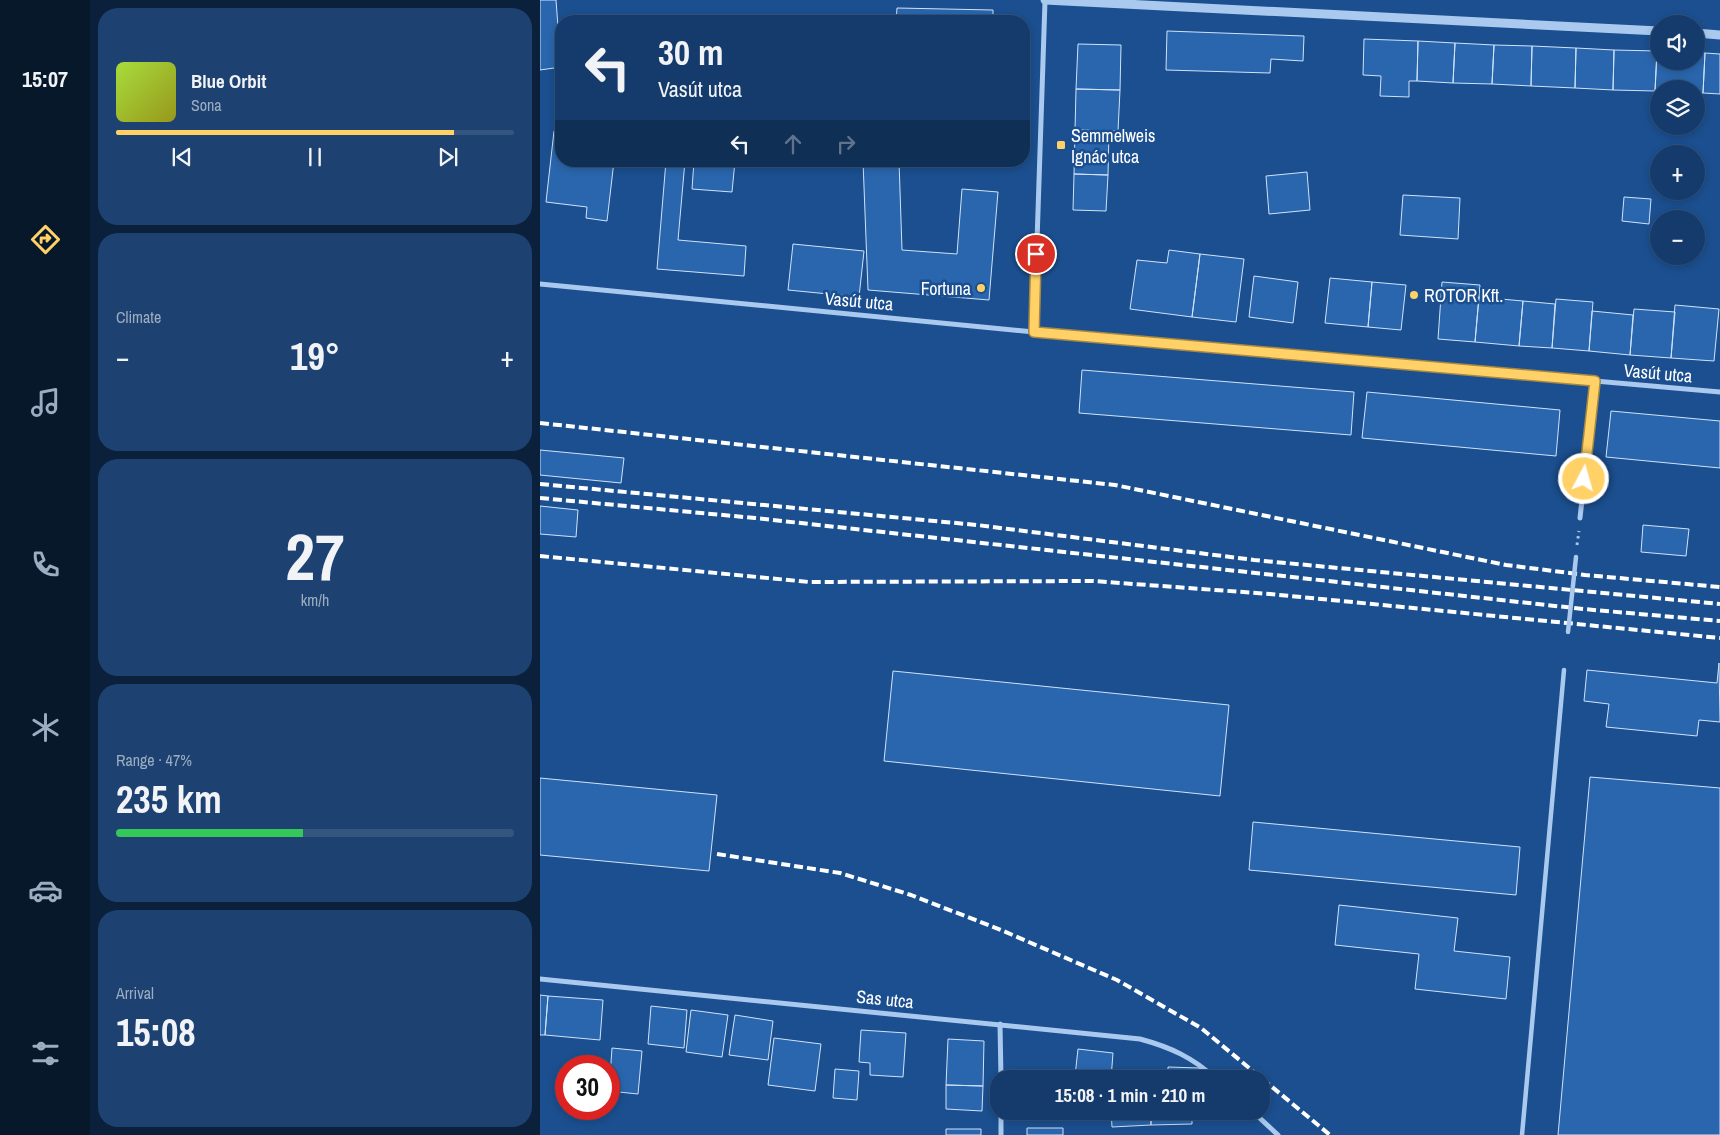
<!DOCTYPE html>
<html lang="en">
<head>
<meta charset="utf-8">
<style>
	:root { --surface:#143b6b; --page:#1d4271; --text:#f1f3f6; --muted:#9dadc1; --line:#33557e; --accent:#ffd166 }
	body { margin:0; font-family:"Archivo Narrow",sans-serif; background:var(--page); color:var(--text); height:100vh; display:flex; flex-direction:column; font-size:19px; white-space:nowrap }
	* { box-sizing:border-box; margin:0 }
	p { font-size:16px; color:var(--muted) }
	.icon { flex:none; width:28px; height:28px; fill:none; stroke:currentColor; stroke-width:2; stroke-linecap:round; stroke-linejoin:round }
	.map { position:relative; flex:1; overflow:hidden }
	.panel { display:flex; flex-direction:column; gap:8px; padding:8px; background:#0b203b; width:450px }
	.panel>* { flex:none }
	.banner { position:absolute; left:15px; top:15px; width:475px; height:152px; border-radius:20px; box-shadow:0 2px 8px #0003,0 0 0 1px var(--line); background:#143b6b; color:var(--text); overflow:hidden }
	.tools { position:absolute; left:1110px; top:15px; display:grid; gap:10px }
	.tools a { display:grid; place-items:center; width:55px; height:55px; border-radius:50%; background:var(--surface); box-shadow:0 2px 8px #0003,0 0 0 1px var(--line); font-size:25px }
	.speed { position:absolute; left:15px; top:1055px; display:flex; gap:10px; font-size:25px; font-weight:700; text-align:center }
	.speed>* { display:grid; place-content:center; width:65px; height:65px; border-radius:50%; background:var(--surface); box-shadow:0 2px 8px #0003,0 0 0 1px var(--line); line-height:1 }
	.speed .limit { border:8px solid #d22; background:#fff; color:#111 }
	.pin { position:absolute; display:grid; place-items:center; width:42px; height:42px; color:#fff; margin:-21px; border:2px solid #fff; border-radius:50%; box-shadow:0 1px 5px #0007 }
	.me { position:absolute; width:55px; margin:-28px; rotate:6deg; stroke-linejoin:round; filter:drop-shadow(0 0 4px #0008) }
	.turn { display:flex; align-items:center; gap:18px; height:105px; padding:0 20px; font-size:22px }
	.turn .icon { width:65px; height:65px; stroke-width:2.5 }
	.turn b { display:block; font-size:35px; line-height:42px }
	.lanes { display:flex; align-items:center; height:48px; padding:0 20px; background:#0003; justify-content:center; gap:25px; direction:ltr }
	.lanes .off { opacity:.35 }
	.big { font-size:38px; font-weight:700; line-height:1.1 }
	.panel .card { flex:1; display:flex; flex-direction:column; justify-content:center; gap:8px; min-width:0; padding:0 18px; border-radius:20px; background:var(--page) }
	.panel .dial { align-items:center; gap:0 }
	.dial b { font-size:65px; line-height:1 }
	.song { display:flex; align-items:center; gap:15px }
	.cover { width:60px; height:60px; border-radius:8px; background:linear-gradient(135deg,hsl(80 70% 55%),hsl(60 70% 35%)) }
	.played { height:5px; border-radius:2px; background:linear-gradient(90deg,var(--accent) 85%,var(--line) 85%) }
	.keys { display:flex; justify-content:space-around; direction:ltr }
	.heat { display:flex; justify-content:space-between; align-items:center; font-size:28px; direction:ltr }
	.charge { height:8px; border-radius:4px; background:linear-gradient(90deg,#34c759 47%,var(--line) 0) }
	.trip { position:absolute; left:450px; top:1070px; width:280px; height:50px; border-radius:20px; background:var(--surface); box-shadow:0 2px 8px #0003,0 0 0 1px var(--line); font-weight:700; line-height:50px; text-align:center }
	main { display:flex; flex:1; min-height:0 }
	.tab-bar { display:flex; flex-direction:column; width:90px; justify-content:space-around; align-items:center; background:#08182b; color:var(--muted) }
	.tab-bar .icon { width:35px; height:35px }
	.tab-bar .selected { color:var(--accent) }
	.tab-bar b { font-size:22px; color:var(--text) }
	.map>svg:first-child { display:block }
	.building { fill:#2a66ad; stroke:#cfe3fa }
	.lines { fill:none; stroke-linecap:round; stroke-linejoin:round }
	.path { stroke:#a9c9ee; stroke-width:3; stroke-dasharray:2.5 4; stroke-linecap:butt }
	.pedestrian { stroke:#a9c9ee; stroke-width:4.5 }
	.minor { stroke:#a9c9ee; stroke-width:5 }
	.tertiary { stroke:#a9c9ee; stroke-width:9 }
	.rail { stroke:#fff; stroke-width:4; stroke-dasharray:9 4; stroke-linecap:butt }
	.pedestrian-bridge { stroke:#a9c9ee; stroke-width:4.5 }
	.route-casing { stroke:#a68842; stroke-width:12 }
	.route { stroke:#ffd166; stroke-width:9 }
	.poi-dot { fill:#ffd166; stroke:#1b4f8f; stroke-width:2 }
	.labels { text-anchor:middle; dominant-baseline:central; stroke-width:5; stroke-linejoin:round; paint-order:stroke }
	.poi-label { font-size:18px; fill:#fff; stroke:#1b4f8f; text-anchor:start }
	.street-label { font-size:18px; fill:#fff; stroke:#1b4f8f }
</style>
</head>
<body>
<main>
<nav class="tab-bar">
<b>15:07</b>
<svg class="icon selected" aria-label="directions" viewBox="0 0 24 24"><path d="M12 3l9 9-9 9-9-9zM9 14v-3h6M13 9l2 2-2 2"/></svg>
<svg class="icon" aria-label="music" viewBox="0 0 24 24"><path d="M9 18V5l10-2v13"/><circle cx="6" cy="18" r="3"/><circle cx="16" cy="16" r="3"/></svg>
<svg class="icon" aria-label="phone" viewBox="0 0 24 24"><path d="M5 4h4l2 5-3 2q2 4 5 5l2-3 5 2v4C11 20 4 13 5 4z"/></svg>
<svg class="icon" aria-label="climate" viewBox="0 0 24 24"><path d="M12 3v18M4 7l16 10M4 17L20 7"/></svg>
<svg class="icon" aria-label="car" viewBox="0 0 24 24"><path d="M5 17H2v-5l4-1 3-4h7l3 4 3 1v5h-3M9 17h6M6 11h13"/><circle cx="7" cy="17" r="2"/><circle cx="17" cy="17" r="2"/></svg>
<svg class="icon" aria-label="filters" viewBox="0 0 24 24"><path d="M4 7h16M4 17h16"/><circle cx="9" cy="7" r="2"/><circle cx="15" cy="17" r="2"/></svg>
</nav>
<section class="panel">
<div class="card">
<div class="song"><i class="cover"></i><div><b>Blue Orbit</b><p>Sona</p></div></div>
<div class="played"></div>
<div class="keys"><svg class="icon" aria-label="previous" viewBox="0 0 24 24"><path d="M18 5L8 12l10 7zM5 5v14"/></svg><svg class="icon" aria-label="pause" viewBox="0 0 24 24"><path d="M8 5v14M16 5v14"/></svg><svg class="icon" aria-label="next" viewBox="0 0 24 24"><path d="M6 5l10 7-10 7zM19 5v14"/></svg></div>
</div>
<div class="card"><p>Climate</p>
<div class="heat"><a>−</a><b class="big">19°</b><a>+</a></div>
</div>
<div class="card dial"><b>27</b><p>km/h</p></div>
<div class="card"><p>Range · 47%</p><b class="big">235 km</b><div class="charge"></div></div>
<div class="card"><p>Arrival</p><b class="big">15:08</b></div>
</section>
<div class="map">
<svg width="1180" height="1135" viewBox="0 0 1180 1135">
	<rect width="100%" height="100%" fill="#1b4f8f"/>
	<path class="building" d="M0 0H16L21 67 0 70Z
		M357 8 453 10V21H356Z
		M627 31 764 36 763 61 731 59 730 73 626 70Z
		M824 39 878 41 877 81H869V97L840 96 841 76 823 75Z
		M878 41 915 43 913 83 877 81Z
		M915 43 954 45 952 84 913 83Z
		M538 44 581 45 580 90 536 89Z
		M954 45 992 46 991 86 952 84Z
		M992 46 1036 48 1035 88 991 86Z
		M1036 48 1074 50 1073 90 1035 88Z
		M1074 50 1117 51 1115 91 1073 90Z
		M1117 51H1119V61H1156V53H1165L1163 93H1156V89H1119V92L1115 91Z
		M1165 53 1180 54V94L1163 93Z
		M536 89 580 90 578 131 535 130Z
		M535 130 569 131 568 175 534 174Z
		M14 131 21 132V161H74L67 221 46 218 47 207 6 202Z
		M126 161H145L138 240 206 246 204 276 117 269Z
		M154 161H195L192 192 152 189Z
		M323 161H359L362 250 417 254 422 189 458 192 449 300 328 290Z
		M767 172 770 210 729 214 726 176Z
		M534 174 568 175 566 211 533 210Z
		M863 195 920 198 918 239 860 235Z
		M1084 197 1111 199 1109 224 1082 221Z
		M253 244 324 251 319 297 248 290Z
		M629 250 660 254 652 317 590 309 597 260 627 263Z
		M660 254 704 259 696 322 652 317Z
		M714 276 758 282 753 323 709 317Z
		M790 278 832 282 828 327 785 323Z
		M832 282 866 285 861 330 828 327Z
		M902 282 940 285 935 342 898 339Z
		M939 297 983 301 979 346 935 342Z
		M1016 299 1053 302 1049 351 1012 348Z
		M983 301 1015 304 1012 348 979 346Z
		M1135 305 1179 309 1174 361 1131 358Z
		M1094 309 1135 312 1131 358 1090 355Z
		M1052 311 1093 315 1090 355 1049 351Z
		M542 370 814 392 811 435 539 413Z
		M827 392 1020 410 1016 456 822 438Z
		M1071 411 1180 421V468L1066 457Z
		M0 450 84 458 81 483 0 475Z
		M0 506 38 510 36 537 0 534Z
		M1103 525 1149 529 1146 556 1101 552Z
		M1179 663 1180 722 1159 720 1157 736 1066 727 1069 704 1044 701 1047 670 1177 683Z
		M353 671 689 705 680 796 344 761Z
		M1050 777 1180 788V1135H1018Z
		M0 778 177 795 169 871 0 855Z
		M713 822 980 847 976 895 709 870Z
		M799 905 918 918 914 951 970 957 966 999 875 989 879 954 795 945Z
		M0 995 8 996 5 1035H0Z
		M8 996 63 1000 60 1040 5 1035Z
		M111 1006 147 1010 144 1048 108 1044Z
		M151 1010 188 1015 182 1057 146 1052Z
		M195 1015 233 1021 228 1060 189 1055Z
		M321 1030 366 1033 363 1077 330 1075V1063L319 1062Z
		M234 1038 281 1044 275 1091 228 1085Z
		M408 1039 444 1041 443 1086 406 1085Z
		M72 1048 102 1051 98 1094 69 1091Z
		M538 1049 573 1053 571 1079 535 1076Z
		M628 1067 660 1068V1079H628Z
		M295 1069 319 1071 317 1100 293 1098Z
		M406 1085 443 1086 442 1111 406 1109Z
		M571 1111H611V1125L572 1127Z
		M611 1111H652V1124L611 1125Z
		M487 1128H523V1135H487Z
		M406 1129H441V1135H406Z"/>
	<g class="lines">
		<path class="path" d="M1037 545 1039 531"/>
		<path class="pedestrian" d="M982 1135 1024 670"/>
		<path class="minor" d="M0 284 494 332 1180 392
			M494 332 505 1
			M1040 518 1055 381
			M0 979 600 1039C630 1047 654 1058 676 1079
			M460 1024 461 1079
			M461 1111V1135
			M712 1111 738 1135"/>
		<path class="tertiary" d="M505 0 1119 31
			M1156 33 1180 35"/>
		<path class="rail" d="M0 423 575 485 966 565 1045 575 1180 587
			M0 484 437 525 714 560 1180 604
			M0 498 215 518 1043 609 1180 621
			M0 556 269 582 553 581 730 594 1180 638
			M177 854 300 873 371 895 461 930 577 980 661 1028 790 1135"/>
		<path class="pedestrian-bridge" d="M1028 632 1036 557"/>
	</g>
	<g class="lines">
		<g class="route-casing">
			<path id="route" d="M496 254 494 332 1055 381 1044 479"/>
		</g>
		<use href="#route" class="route"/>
	</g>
	<g class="poi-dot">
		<rect x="516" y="140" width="10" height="10" rx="2.5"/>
		<circle cx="441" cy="288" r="5"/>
		<circle cx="874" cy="295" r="5"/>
	</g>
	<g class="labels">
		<g class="poi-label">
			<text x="531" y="135">Semmelweis<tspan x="531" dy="21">Ignác utca</tspan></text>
			<text x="431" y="288" text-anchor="end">Fortuna</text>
			<text x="884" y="295">ROTOR Kft.</text>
		</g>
		<g class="street-label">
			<text transform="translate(319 301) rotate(5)">Vasút utca</text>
			<text transform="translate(1118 373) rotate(5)">Vasút utca</text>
			<text transform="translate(345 999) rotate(6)">Sas utca</text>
		</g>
	</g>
</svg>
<div class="tools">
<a><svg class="icon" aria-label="sound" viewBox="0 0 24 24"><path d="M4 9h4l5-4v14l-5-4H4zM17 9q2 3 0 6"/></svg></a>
<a><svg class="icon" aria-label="layers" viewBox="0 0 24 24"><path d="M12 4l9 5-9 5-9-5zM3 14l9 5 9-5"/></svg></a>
<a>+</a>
<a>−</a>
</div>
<div class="speed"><div class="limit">30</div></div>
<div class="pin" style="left:496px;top:254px;background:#d93025"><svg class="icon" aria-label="arrive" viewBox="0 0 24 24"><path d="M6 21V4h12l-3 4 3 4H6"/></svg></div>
<svg class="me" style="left:1044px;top:479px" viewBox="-20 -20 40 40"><circle r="17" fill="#ffd166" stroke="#fff" stroke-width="3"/><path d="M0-11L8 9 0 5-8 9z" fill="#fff"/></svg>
<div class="trip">15:08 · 1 min · 210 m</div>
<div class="banner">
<div class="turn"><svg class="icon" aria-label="left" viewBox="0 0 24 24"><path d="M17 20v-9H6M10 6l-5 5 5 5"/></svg><div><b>30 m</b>Vasút utca</div></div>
<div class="lanes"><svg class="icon" aria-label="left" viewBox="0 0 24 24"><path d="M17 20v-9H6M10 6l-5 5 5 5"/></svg><svg class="icon off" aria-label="ahead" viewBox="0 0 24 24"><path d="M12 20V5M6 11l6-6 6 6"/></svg><svg class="icon off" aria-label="right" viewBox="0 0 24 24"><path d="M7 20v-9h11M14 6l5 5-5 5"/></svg></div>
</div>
</div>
</main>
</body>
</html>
